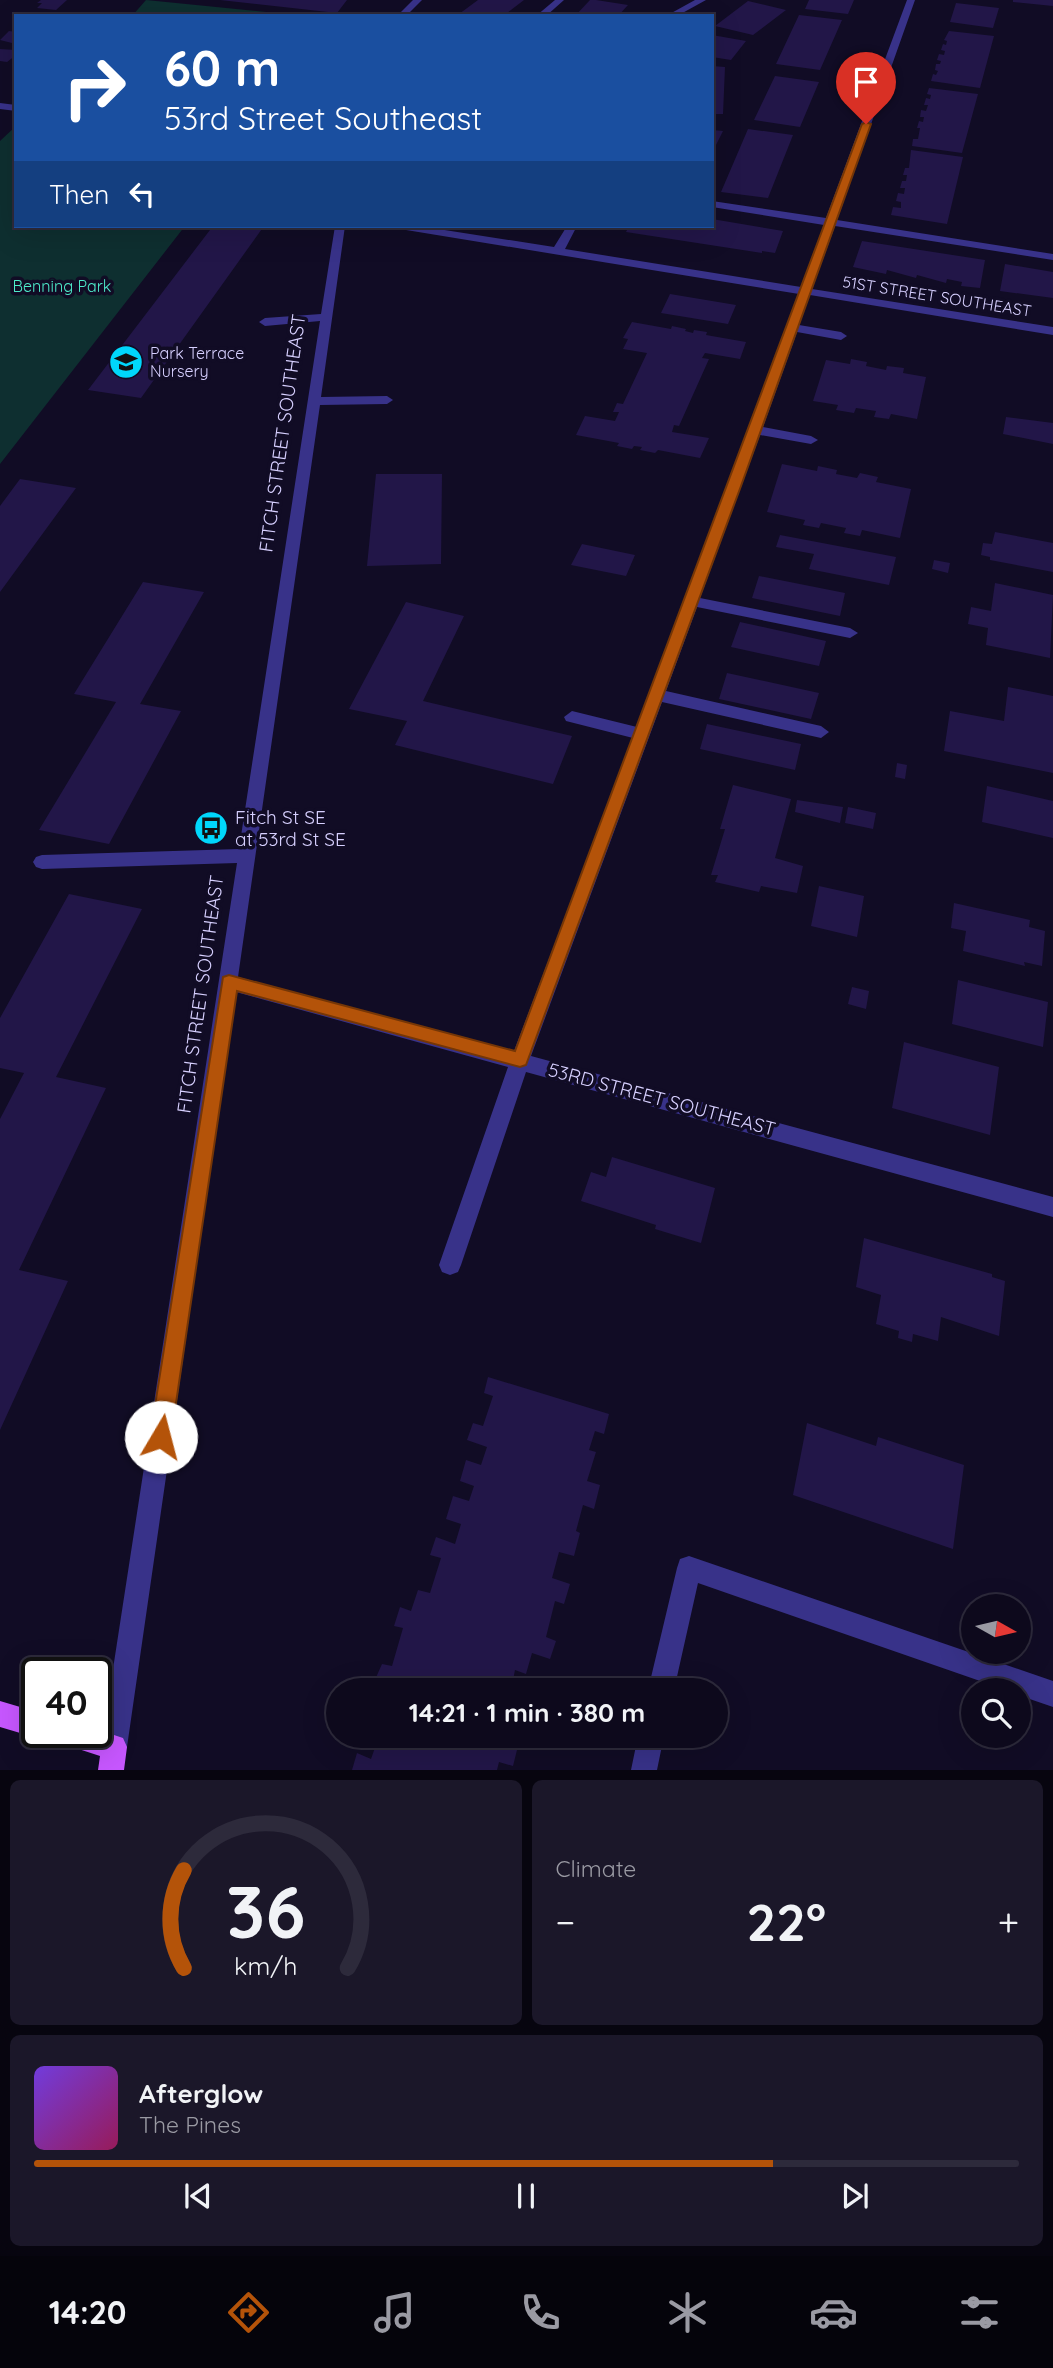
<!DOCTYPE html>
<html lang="en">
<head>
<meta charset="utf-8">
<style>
	:root { --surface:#0d091c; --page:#1b1729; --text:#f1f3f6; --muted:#9a9aa3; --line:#2d2a3b; --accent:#b45309 }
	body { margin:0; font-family:Quicksand,sans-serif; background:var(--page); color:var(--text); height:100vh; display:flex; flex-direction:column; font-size:26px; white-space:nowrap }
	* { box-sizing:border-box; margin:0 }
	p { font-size:23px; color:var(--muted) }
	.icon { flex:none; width:38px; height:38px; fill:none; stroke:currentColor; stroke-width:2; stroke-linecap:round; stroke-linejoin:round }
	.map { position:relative; height:1770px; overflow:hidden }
	.sheet { display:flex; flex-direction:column; gap:10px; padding:10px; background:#07050f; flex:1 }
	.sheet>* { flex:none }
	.top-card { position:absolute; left:14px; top:14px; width:700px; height:214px; border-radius:0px; box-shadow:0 7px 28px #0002,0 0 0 2px var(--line); background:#1a4fa0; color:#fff; overflow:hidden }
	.needle { width:46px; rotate:98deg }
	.controls { position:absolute; left:961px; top:1594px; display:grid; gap:14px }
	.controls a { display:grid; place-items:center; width:70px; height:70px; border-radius:50%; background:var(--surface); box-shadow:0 7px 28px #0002,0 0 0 2px var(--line); font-size:35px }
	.speed { position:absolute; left:21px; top:1657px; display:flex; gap:14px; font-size:35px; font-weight:700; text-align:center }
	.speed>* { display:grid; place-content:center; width:91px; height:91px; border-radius:50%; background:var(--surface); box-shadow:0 7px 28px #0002,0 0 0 2px var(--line); line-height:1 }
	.speed .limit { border:4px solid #111; border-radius:10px; background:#fff; color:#111 }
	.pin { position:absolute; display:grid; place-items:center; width:60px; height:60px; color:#fff; margin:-72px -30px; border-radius:50% 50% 50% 0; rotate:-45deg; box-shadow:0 0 7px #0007 }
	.pin .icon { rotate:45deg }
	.me { position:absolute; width:77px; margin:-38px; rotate:8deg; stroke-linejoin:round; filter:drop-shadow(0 0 5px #0008) }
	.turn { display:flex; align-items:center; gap:24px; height:147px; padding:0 35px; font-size:32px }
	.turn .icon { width:91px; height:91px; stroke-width:2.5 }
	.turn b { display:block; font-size:49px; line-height:60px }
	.then { display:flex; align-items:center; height:66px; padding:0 35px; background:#0003; gap:14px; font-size:26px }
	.big { font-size:52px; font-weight:800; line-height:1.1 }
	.sheet .card { flex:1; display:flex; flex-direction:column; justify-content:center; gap:10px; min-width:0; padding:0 24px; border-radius:10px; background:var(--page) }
	.sheet .dial { align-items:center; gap:0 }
	.dial svg { height:182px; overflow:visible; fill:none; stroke:var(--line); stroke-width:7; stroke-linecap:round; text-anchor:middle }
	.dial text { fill:var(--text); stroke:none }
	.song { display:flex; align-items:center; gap:21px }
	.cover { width:84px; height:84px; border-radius:10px; background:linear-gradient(135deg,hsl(260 70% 55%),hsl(330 70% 35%)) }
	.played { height:7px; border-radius:4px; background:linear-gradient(90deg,var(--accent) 75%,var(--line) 75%) }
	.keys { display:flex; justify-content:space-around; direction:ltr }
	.heat { display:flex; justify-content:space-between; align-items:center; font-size:38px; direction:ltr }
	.sheet .tiles { flex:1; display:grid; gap:10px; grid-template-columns:1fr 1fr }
	.card:last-child { grid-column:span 2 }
	.trip { position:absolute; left:326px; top:1678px; width:402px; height:70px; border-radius:35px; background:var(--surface); box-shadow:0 7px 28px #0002,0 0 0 2px var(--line); font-weight:800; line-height:70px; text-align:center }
	.tabs { display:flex; height:112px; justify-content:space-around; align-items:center; background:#05040b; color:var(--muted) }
	.tabs .icon { width:49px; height:49px }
	.tabs .selected { color:var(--accent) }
	.tabs b { font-size:32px; color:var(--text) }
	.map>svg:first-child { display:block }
	.green { fill:#0e2f30 }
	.building { fill:#221648 }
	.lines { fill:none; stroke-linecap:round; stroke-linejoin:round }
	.minor { fill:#383289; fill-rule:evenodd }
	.major { fill:#c757ff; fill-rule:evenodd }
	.route { fill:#b45309; stroke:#753606; stroke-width:2 }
	.labels { text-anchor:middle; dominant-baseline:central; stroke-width:7; stroke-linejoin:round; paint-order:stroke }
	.far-park-label { font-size:16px; fill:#4eeccb; stroke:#110c25 }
	.far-street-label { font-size:16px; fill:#d7d0ff; stroke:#110c25 }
	.far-poi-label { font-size:16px; fill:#d7d0ff; stroke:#110c25; text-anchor:start }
	.street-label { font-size:19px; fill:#d7d0ff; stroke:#110c25 }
	.poi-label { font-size:19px; fill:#d7d0ff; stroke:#110c25; text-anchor:start }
</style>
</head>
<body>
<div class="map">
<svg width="1053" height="1770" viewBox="0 0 1053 1770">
	<rect width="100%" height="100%" fill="#110c25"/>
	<path class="green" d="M146 0 306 16H132Z
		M16 126V226H185L0 464V141Z"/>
	<path class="building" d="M41 0H67L56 10 37 8 42 3H37Z
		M220 0H347L337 13Z
		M478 0H524L503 16 459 14Z
		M590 0H596L628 5 618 16H575Z
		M809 0H854L848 14 805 9Z
		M1013 0H1053V6L1013 2Z
		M748 1 786 10 753 35 715 26Z
		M956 3 999 8 993 28 950 22Z
		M799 15 842 20 820 70 776 64Z
		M9 31 16 32V44L0 40Z
		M949 31 994 36 980 88 931 81 933 74 936 75 938 71 935 70 936 64H940L941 61 937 60 939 54 944 55 945 51 941 50 943 44 946 45 947 41 944 40Z
		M712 35 746 41 731 60 712 57Z
		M0 49 16 50V55L7 62 0 61Z
		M712 66 725 67 723 114H712Z
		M775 76 819 82 800 127 754 120Z
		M929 88 978 94 962 153 912 146 913 139H918L920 128H917L919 121 923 122 924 117H920L921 110 926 111 928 105H924L926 98 930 99 931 95 927 94Z
		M748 129 793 135 768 198 721 192Z
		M712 130 723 131 712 153Z
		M911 150 963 157 947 224 891 215 893 207 901 208V202L896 201 898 193 904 194 905 188H900L902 181H906L907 175H903L905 168H909Z
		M712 219 783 231 775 253 762 251V253L626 232 629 226H712Z
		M213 226H264L141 398 88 390Z
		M862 241 985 260 980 288 961 286 962 282 947 279 946 283 917 275 916 278 887 270 886 274 853 267Z
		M1005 264 1053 272V298L1000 291Z
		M670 294 736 305 728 324 661 313Z
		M632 322 671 329 672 326 686 329 685 331 693 333 694 330 707 332 706 335 746 342 740 359 705 353 702 358 709 359 679 426 674 425 672 432 709 438 700 458 658 450 655 453 640 450 642 447 634 446 632 449 617 446 619 443 576 435 585 416 615 421 619 412H613L617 403 623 404 647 353 623 349 628 339 623 338Z
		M851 359 867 362 866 366 886 370 887 366 904 368 903 373 926 377 917 419 891 414 889 419 874 417 876 411 856 408 854 413 836 410 838 405 813 401 826 360 850 364Z
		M1006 417 1053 423V444L1003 434Z
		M782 464 817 471 818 466 837 470 836 474 857 478 860 473 878 477 876 482 911 489 900 538 862 530 860 536 844 533 846 528 821 523 819 528 803 525 805 520 767 512Z
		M376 474H442L441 564 367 566Z
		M20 479 76 488 0 592V506Z
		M995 532 1053 543V572L990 560V557L981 555 983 543 992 544Z
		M780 535 896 557 889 585 809 569 814 554 776 547Z
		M582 544 635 555 626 576 571 565Z
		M934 560 950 563 948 573 932 569Z
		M759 576 845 593 840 616 752 598Z
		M143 582 204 592 140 704 181 711 109 844 39 830 116 702 74 694Z
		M995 583 1053 595 1050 658 986 645 988 628 968 624 971 607 991 611Z
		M406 602 464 616 423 701 572 736 553 784 395 745 407 721 349 709Z
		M740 622 826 641 819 666 731 647Z
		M727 673 819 693 811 719 719 699Z
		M1008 687 1053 696V773L944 751 950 711 1004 721Z
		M707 724 801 744 795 770 700 749Z
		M897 763 907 765 905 779 895 777Z
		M733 785 791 799 775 858 803 866 797 893 761 886 759 892 715 882 718 875H711L725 829H720Z
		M987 786 1053 801V838L982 822Z
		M797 800 843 807 840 823 795 812Z
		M848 807 876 813 873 829 845 823Z
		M819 886 864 896 857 937 811 926Z
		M69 894 142 909 56 1077 106 1088 19 1270 68 1281 0 1430V1119L24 1073 0 1068V1018Z
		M954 903 1030 920 1029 927 1045 931 1042 966 1024 962 1025 966 963 951 966 931 951 928Z
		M958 980 1048 1002 1043 1047 952 1024Z
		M852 987 869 991 866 1009 848 1004Z
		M904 1042 999 1067 990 1135 892 1108Z
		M612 1157 715 1188 701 1243 655 1229 656 1225 581 1201 591 1172 606 1177Z
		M864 1238 992 1274V1277L1005 1281 999 1336 941 1317 938 1341 913 1334 912 1342 898 1338 899 1331 876 1324 881 1295 856 1287Z
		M488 1377 609 1414 604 1434 595 1431 589 1450 596 1452 587 1481 600 1485 594 1509 583 1505 576 1531 580 1533 574 1556 559 1552 552 1578 570 1584 564 1604 555 1601 546 1637 556 1641 550 1659 532 1653 526 1674 515 1670 511 1690H393L374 1682 382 1664 392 1666 403 1628 394 1626 400 1607 411 1611 418 1590 430 1593 441 1558 430 1555 436 1537 455 1544 461 1524 446 1519 453 1496 469 1501 474 1486 460 1481 466 1460 481 1465 487 1447 467 1440 473 1423 483 1426 493 1396 484 1393Z
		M807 1423 876 1446 878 1437 964 1465 953 1549 793 1495Z
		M370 1736H513L520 1738 513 1766 499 1762 497 1770H352L357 1753 371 1759 378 1739Z"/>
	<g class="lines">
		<path class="minor" d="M413 0H422L406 16H397Z
			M555 0H564L546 16H536Z
			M695 0H706L677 16H666Z
			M907 0H915L837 220 1053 254V260L835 226 812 289 1053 327V335L810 295 799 325 841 332 847 336 841 340 797 332 763 427 811 436 818 440 811 444 760 435 700 598 850 628 858 633 850 638 697 607 666 691 821 726 829 732 821 738 662 702 531 1056 1053 1197V1217L526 1072 461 1265 458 1272 450 1275 442 1272 439 1265 508 1067 236 992 127 1747 123 1756 114 1760 105 1756 101 1747 237 863 42 869 36 867 33 862 36 857 42 855 239 849 320 321 265 326 259 322 265 318 321 314 335 226H345L321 397 387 396 393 400 387 404 320 405 238 977 514 1051 633 738 566 721 564 717 572 711 637 727 799 294 400 229 395 226H419L554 247 567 226H577L565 249 801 287 824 225 712 207V201L826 218Z
			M0 103 16 105V111L0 109Z
			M689 1556 1053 1681V1707L1018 1695V1690H1006L698 1583 674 1690H648L677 1568 680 1559Z
			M638 1736H664L657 1770H631Z"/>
		<path class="major" d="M0 1701 37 1712V1732L46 1734 37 1738 0 1727Z
			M96 1729 123 1738 127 1747 124 1770H98L100 1756 54 1741 50 1732H96Z"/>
	</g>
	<path class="route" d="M866 122 871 124 741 486 526 1065 520 1067 237 991 171 1437 168 1444 161 1447 153 1444 150 1437 223 977 229 975 515 1051 862 124Z"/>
	<defs>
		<g id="school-disc" transform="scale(1.75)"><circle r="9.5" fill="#00d7fb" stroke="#110c25"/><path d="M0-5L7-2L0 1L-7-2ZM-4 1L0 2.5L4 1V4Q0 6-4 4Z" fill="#111"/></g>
		<g id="bus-disc" transform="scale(1.75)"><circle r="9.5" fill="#00d7fb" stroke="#110c25"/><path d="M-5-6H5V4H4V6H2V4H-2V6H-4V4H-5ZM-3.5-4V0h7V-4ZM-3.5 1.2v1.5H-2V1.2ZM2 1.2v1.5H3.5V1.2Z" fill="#111"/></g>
	</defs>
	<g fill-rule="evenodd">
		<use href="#school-disc" x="126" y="362"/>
		<use href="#bus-disc" x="211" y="828"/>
	</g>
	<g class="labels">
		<g class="far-park-label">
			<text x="62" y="286">Benning Park</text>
		</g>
		<g class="far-street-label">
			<text transform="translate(937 296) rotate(9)">51ST STREET SOUTHEAST</text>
		</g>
		<g class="far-poi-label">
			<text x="150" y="353">Park Terrace<tspan x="150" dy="18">Nursery</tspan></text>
		</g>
		<g class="street-label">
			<text transform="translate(282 433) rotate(-82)">FITCH STREET SOUTHEAST</text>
			<text transform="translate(200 994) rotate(-82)">FITCH STREET SOUTHEAST</text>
			<text transform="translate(662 1099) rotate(15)">53RD STREET SOUTHEAST</text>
		</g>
		<g class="poi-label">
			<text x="235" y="817">Fitch St SE<tspan x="235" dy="22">at 53rd St SE</tspan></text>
		</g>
	</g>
</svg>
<div class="controls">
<a><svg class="needle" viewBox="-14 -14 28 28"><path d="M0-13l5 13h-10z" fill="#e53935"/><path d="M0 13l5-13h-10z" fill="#9a9aa3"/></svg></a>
<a><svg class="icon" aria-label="search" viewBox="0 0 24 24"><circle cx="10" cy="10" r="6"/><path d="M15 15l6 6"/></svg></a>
</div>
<div class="speed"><div class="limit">40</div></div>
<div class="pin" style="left:866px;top:124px;background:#d93025"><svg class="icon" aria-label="arrive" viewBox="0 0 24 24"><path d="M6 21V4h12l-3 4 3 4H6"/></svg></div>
<svg class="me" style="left:161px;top:1437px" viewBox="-20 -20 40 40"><circle r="19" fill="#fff"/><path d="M0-13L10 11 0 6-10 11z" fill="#b45309"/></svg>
<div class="trip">14:21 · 1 min · 380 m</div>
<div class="top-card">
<div class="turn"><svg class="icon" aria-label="right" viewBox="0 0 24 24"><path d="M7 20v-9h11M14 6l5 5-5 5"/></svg><div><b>60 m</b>53rd Street Southeast</div></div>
<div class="then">Then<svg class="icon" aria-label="left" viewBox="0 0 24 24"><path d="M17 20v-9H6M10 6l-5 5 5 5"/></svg></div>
</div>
</div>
<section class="sheet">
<div class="tiles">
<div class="card dial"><svg viewBox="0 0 100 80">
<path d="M14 69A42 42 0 1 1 86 69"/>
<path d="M14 69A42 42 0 0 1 14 26" stroke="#b45309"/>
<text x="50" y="56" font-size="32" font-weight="700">36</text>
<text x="50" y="72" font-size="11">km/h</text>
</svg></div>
<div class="card"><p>Climate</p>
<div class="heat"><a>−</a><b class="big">22°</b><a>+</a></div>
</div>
<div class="card">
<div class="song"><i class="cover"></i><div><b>Afterglow</b><p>The Pines</p></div></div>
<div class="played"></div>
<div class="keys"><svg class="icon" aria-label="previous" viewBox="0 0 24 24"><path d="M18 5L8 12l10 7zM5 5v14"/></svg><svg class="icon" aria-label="pause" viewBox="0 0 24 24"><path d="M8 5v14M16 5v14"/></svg><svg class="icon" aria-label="next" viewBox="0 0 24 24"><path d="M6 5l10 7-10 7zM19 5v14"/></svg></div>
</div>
</div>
</section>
<nav class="tabs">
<b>14:20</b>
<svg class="icon selected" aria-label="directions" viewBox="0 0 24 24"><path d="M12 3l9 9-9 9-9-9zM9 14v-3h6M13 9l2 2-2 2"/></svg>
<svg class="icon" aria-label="music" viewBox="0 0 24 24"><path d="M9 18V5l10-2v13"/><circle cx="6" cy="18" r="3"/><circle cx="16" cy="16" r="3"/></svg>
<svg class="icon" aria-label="phone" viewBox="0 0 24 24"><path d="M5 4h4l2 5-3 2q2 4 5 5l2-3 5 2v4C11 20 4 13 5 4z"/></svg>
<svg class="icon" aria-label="climate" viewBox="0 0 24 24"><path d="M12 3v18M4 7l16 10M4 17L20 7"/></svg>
<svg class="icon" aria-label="car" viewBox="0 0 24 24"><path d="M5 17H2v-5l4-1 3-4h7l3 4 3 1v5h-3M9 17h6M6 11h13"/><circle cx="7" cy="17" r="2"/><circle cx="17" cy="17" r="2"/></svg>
<svg class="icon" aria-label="filters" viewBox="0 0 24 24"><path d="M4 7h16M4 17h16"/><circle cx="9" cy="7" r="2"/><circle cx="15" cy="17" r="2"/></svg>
</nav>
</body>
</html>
